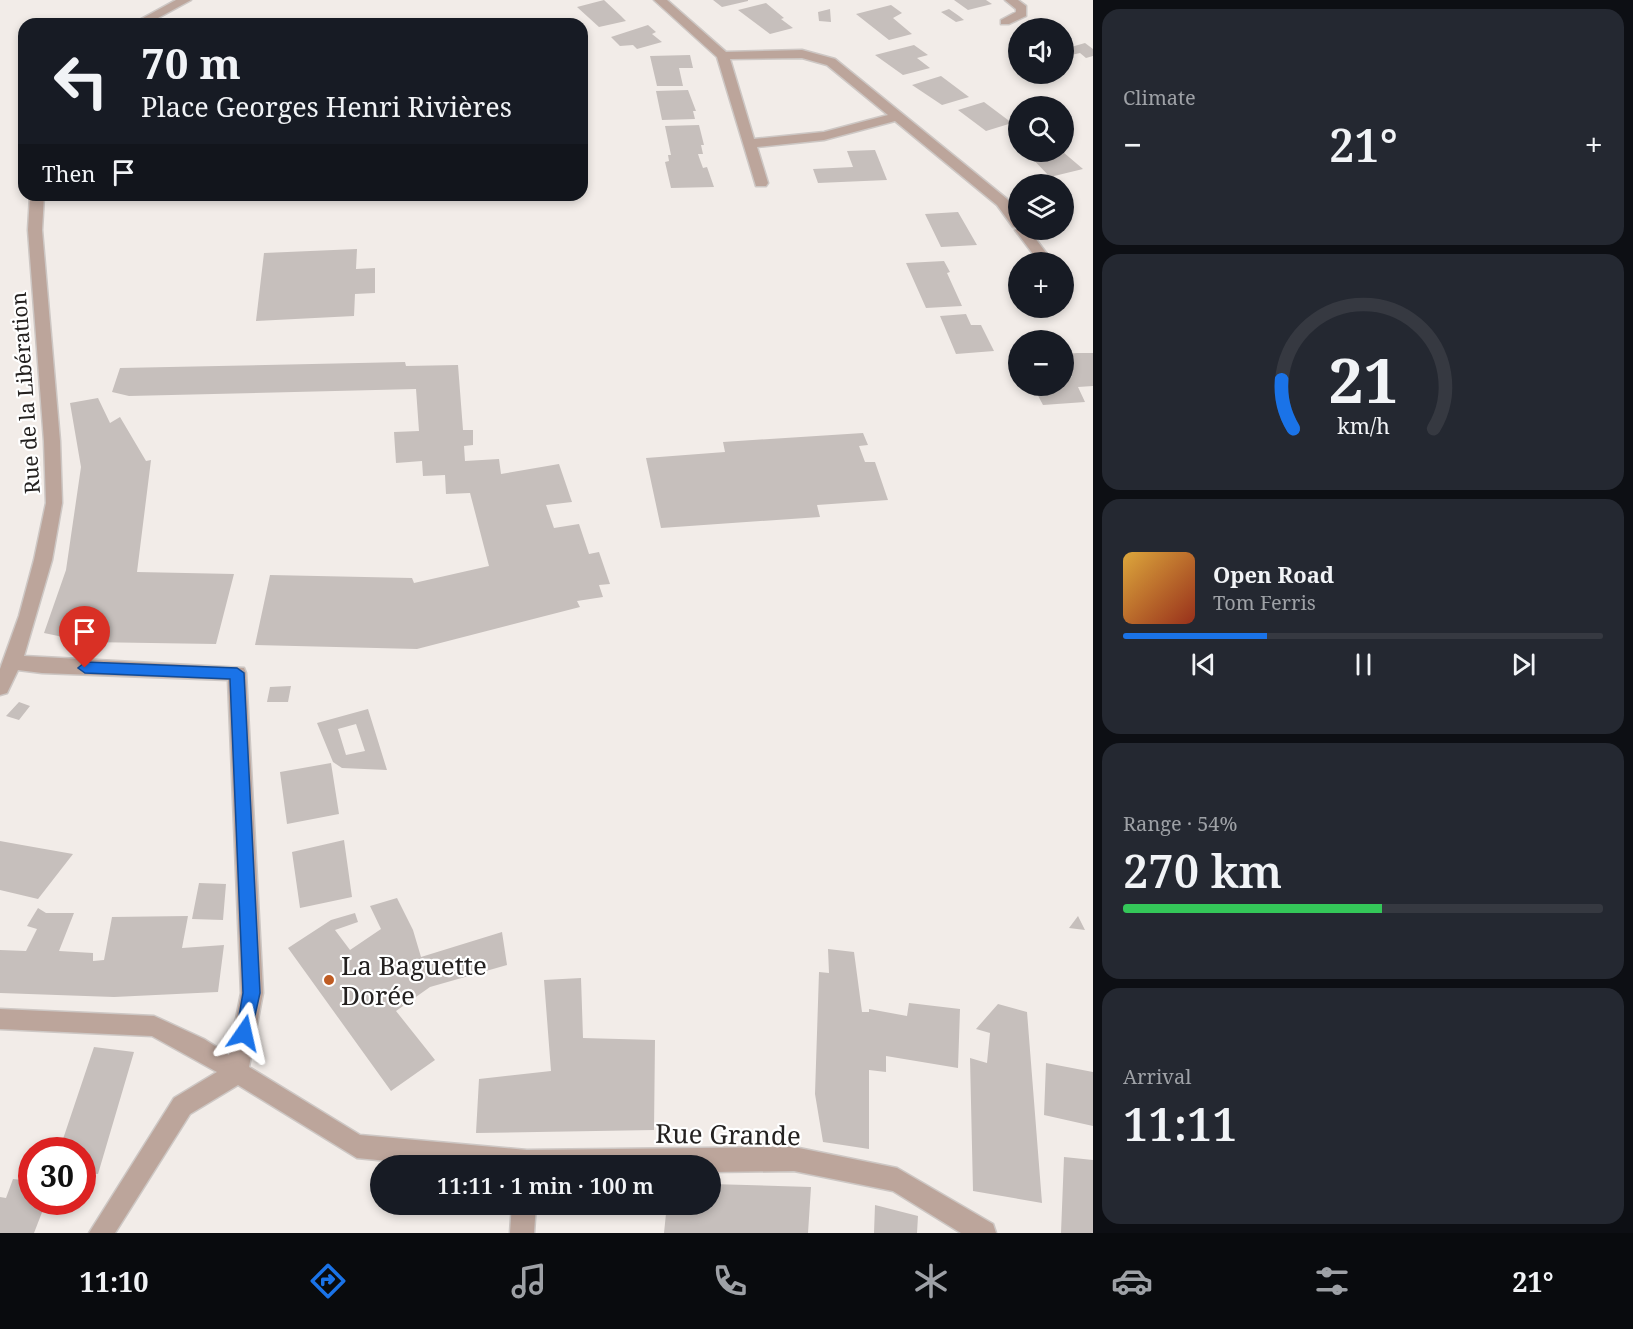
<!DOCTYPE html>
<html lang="en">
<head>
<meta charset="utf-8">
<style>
	:root { --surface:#171b24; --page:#242831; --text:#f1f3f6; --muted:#9ea1a6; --line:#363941; --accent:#1a73e8 }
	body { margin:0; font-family:"Noto Serif",serif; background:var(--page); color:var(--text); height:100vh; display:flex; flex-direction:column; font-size:22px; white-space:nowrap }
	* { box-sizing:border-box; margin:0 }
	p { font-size:20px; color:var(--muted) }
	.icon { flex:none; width:33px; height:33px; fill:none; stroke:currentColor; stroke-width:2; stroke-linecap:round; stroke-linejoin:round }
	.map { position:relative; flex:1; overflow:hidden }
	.drawer { display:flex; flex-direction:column; gap:9px; padding:9px; background:#0d0f14; width:540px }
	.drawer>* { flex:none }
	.banner { position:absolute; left:18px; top:18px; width:570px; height:183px; border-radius:18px; box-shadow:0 3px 9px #0003; background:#171b24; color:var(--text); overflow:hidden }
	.controls { position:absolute; left:1008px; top:18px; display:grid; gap:12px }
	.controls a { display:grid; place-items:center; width:66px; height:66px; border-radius:50%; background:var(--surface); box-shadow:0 3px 9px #0003; font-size:30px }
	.speed { position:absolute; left:18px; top:1137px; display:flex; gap:12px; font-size:30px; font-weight:700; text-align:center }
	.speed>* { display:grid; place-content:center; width:78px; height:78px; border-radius:50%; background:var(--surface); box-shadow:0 3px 9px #0003; line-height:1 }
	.speed .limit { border:9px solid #d22; background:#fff; color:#111 }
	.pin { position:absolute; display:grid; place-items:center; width:51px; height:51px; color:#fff; margin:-62px -26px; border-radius:50% 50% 50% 0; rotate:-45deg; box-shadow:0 0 6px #0007 }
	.pin .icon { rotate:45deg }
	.me { position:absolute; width:66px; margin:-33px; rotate:11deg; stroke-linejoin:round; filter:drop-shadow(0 0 4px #0008) }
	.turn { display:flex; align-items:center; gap:21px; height:126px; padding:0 24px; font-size:27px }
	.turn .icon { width:78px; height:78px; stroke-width:2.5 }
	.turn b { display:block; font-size:42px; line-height:51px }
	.then { display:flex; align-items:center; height:57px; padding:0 24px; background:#0003; gap:12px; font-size:22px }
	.big { font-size:45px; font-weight:600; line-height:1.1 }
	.drawer .tile { flex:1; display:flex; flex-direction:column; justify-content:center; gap:9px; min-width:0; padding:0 21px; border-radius:18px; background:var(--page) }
	.drawer .dial { align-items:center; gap:0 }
	.dial svg { height:156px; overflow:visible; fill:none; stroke:var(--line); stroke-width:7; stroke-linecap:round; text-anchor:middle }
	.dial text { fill:var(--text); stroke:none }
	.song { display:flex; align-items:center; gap:18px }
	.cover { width:72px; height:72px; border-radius:9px; background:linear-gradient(135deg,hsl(40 70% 55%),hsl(10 70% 35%)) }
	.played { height:6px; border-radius:3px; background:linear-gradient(90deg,var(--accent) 30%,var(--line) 30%) }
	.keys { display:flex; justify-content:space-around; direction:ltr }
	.heat { display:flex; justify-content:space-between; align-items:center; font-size:33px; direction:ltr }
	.charge { height:9px; border-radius:4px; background:linear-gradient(90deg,#34c759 54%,var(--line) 0) }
	.trip { position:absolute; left:370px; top:1155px; width:351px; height:60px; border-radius:30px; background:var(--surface); box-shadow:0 3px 9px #0003; font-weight:600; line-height:60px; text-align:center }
	.tabs { display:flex; height:96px; justify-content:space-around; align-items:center; background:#090b0e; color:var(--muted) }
	.tabs .icon { width:42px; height:42px }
	.tabs .active { color:var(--accent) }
	.tabs b { font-size:27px; color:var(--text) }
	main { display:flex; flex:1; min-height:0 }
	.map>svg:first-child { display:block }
	.building { fill:#c6bfbc; fill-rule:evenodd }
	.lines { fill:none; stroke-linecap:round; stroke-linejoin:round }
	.lane-casing { stroke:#cdc7c4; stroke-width:3 }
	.street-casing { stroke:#cdc7c4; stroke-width:3 }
	.lane { fill:#bca59b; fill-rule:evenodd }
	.street { fill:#bca59b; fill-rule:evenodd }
	.route { fill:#1a73e8; stroke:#114b97; stroke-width:1.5 }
	.poi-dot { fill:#bf5c23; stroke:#fff; stroke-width:2 }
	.labels { text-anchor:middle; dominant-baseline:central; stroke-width:4.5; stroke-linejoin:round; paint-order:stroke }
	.street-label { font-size:21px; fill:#242120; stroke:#fff }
	.near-poi-label { font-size:26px; fill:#242120; stroke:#fff; text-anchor:start }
	.near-street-label { font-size:26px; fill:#242120; stroke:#fff }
</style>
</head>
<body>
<main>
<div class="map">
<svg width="1093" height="1233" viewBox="0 0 1093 1233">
	<rect width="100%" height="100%" fill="#f2ece8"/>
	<path class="building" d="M604 0 621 16 626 21 599 27 577 7Z
		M713 0H748V1L722 7Z
		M954 0H986L992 4 968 10Z
		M766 3 784 18 781 19 793 28 770 34 738 10Z
		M891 5 902 13 893 18 912 34 889 40 856 14Z
		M830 9 831 22 819 21 818 12Z
		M949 9 959 16 964 20 956 22 941 12Z
		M648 25 656 32 652 34 662 42 637 49 633 45 620 46 611 37Z
		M1085 43 1093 49V56L1086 58 1080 53 1071 55 1064 49Z
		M914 45 928 55 917 58 930 68 903 75 875 55Z
		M690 55 693 68H679L683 86H657L650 56Z
		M941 76 969 97 942 105 912 85Z
		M688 90 696 111H693L695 119 662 120 656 91Z
		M984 102 1012 123 986 131 958 110Z
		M699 125 704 145H701L703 154H698L700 160 703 168 707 167 714 187 671 188 665 162 669 161 668 155H671L665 126Z
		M875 150 887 180 818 183 813 169 853 167 847 151Z
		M1026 152H1063L1083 169 1050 177Z
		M958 212 977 245 941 247 925 214Z
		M357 249 356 269 375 268V293L355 294 354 316 256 321 264 253Z
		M944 261 950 272 947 273 962 306 926 308 906 263Z
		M966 314 971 325H981L994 351 956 354 940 316Z
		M1077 353H1093V386L1078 387 1085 402 1043 405 1033 386H1064V378L1072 377 1064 362V354Z
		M405 362 406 366 458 365 463 430H473V445L464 446 465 461 499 459 501 474 559 464 572 502 546 505 554 528 579 524 589 554 599 552 610 584 599 585 603 597 577 601 580 607 417 649 255 645 270 575 412 578 414 583 489 566 470 493 446 494 445 475 423 476 422 461 396 463 394 432 419 431 416 389 129 396 112 392 120 368Z
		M98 398 110 423 120 417 146 461 151 460 137 572 234 574 216 644 87 642 44 633 66 570 81 467 70 403Z
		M863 433 868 445 859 446 865 462H875L888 500 817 505 820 517 661 528 646 458 725 452 723 442Z
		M291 686 288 702H267L270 687Z
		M19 702 30 706 19 720 6 716Z
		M368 709 387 770 342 768 333 762 317 723ZM356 724 365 751 346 755 338 729Z
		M331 763 339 814 287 824 280 772Z
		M344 840 352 897 300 908 292 852Z
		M0 841 22 845 73 854 38 899 0 890Z
		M199 883 226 884 223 920 192 919Z
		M397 898 413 930 421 957 502 932 507 965 430 987 396 1011 435 1060 391 1091 288 948 331 920 355 913 358 922 335 930 350 950 381 929 370 906Z
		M38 908 46 913H74L59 951 93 953V961L104 960 112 917 188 916 182 948 224 945 218 992 114 997 0 993V950L26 951 37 929 27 926Z
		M1078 916 1085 930 1069 928Z
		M828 949 854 952 862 1012H869V1009L907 1016 909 1003 960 1009 958 1068 886 1056V1072L869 1070V1149L823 1142 815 1094 819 972 829 973Z
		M581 978 583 1038 655 1040 654 1130 476 1133 479 1079 551 1071 544 980Z
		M998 1004 1027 1012 1042 1203 973 1191 970 1058 987 1063 990 1033 976 1029Z
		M94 1047 134 1052 98 1174 82 1173V1150H75L77 1144 62 1142Z
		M1046 1063 1093 1072V1126L1044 1115Z
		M1064 1157 1093 1160V1233H1061Z
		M13 1179 32 1181V1202H46L34 1233H0V1197L6 1198Z
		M711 1184 811 1187 808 1233H664L667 1204H711Z
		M875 1205 918 1216 917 1233H874Z"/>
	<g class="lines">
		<g class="lane-casing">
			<path id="lane" d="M1005 0H1018L1026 6V16L1009 24H1001V20L1016 12V9Z"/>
		</g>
		<g class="street-casing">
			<path id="street" d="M176 0H191L147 24H132Z
				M654 0H667L726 52 802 50 835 59 1007 199 1018 215V230H1029L1053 262H1039L1015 230 1017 228 1013 227 997 205 895 121 824 140 757 147 768 183 766 186H756L717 57ZM802 58 827 65 888 115 824 132 754 139 730 59Z
				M30 195H44L42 230 60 441 62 503 52 560 24 656 244 668 246 673 263 993 249 1067 360 1135 527 1150 794 1147 897 1168 993 1224 996 1233H961L893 1191 794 1171 711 1172V1166H439L357 1158 238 1085 190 1114 115 1233H89L174 1098 217 1072 152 1036 0 1029V1009L154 1016 204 1039 229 1055 241 993 228 680 42 673 18 670 7 693 0 695V669L19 616 34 560 46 503 44 441 28 230Z
				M512 1204H536L534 1233H510Z"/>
		</g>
		<use href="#lane" class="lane"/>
		<use href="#street" class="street"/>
	</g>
	<path class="route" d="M85 662 237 668 244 673 260 993 250 1038 244 1041 238 1038 236 1033 243 993 230 679 85 673 78 668Z"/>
	<circle class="poi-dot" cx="329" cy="980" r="6"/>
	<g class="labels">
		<g class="street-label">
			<text transform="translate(25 393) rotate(-94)">Rue de la Libération</text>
		</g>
		<g class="near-poi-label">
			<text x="341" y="965">La Baguette<tspan x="341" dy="30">Dorée</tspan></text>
		</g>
		<g class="near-street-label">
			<text transform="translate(728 1134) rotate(1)">Rue Grande</text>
		</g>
	</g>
</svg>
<div class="controls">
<a><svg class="icon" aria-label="sound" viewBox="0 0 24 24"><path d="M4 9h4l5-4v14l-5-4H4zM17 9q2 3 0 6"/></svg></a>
<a><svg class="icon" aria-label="search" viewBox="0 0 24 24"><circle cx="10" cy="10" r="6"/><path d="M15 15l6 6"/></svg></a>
<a><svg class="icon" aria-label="layers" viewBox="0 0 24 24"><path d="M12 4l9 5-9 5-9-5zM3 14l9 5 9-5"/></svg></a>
<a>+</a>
<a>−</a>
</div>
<div class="speed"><div class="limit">30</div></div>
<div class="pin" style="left:85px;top:668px;background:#d93025"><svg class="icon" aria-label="arrive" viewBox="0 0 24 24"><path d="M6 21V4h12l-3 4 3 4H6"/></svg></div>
<svg class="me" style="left:244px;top:1033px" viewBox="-20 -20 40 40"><path d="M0-17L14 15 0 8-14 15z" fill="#1a73e8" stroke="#fff" stroke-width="4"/></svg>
<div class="trip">11:11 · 1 min · 100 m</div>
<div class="banner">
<div class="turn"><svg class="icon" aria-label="left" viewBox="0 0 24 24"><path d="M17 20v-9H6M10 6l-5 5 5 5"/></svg><div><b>70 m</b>Place Georges Henri Rivières</div></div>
<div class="then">Then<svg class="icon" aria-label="arrive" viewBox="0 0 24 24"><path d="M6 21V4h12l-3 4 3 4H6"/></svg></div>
</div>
</div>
<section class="drawer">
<div class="tile"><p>Climate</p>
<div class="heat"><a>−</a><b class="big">21°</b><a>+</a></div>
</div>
<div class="tile dial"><svg viewBox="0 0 100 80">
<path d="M14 69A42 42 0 1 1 86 69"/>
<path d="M14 69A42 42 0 0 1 8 44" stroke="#1a73e8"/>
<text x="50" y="56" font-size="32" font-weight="700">21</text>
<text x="50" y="72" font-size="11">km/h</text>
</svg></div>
<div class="tile">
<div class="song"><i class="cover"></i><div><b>Open Road</b><p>Tom Ferris</p></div></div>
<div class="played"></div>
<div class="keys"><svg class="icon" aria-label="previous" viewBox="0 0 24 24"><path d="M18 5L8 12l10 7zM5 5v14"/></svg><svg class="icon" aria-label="pause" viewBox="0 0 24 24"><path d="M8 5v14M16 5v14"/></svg><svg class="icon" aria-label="next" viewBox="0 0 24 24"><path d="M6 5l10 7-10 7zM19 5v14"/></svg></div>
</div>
<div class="tile"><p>Range · 54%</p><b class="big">270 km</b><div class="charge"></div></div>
<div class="tile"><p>Arrival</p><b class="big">11:11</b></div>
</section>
</main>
<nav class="tabs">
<b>11:10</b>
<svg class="icon active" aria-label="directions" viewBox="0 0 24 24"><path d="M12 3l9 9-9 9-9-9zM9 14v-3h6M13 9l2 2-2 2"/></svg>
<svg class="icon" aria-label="music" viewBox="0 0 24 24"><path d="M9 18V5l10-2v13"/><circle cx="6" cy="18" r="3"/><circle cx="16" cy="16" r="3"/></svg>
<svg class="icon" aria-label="phone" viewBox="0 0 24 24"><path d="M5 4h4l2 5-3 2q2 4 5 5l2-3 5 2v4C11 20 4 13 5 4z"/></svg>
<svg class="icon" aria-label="climate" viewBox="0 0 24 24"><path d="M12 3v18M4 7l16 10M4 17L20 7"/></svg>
<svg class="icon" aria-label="car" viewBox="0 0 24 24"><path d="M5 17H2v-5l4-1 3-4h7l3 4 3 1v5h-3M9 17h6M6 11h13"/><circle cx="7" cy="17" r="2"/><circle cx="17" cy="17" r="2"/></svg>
<svg class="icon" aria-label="filters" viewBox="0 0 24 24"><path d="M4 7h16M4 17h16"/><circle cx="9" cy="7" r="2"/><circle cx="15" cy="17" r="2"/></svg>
<b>21°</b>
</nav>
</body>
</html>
